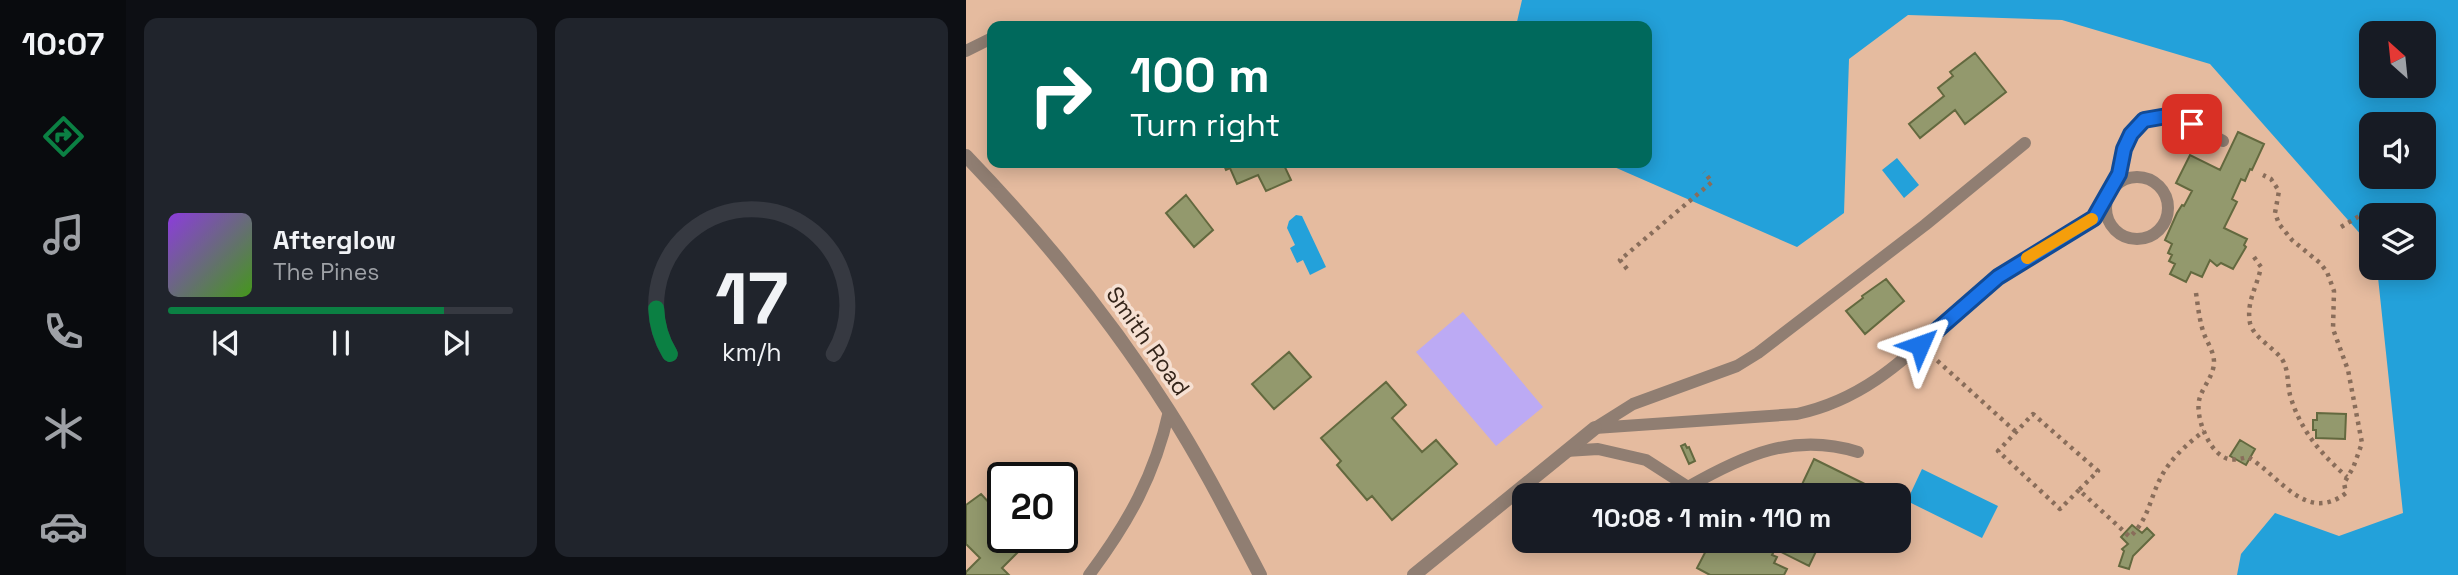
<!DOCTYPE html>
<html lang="en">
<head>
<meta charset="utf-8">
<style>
	:root { --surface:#171b24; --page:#20242c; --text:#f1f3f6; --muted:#9ea1a6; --line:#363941; --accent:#0b8043 }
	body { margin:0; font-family:"Space Grotesk",sans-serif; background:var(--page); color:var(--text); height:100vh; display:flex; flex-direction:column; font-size:26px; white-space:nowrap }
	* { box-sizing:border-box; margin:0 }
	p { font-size:23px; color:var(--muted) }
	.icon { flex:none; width:38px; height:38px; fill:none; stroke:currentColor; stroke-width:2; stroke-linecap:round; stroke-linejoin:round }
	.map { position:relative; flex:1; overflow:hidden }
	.details { display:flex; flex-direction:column; gap:18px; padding:18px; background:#0d0f14; width:840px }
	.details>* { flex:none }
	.top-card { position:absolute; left:21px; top:21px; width:665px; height:147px; border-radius:14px; box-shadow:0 4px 18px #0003; background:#00695c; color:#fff; overflow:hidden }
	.needle { width:46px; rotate:333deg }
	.tools { position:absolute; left:1393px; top:21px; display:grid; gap:14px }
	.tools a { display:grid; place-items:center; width:77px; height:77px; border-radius:14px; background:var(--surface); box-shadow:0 4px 18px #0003; font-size:35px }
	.speed { position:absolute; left:21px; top:462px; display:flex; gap:14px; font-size:35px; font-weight:700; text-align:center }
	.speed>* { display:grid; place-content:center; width:91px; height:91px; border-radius:50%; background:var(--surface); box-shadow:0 4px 18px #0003; line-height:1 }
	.speed .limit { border:4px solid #111; border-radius:10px; background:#fff; color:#111 }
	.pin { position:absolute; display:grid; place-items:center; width:60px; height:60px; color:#fff; margin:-30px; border-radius:14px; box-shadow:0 4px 10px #0006 }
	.me { position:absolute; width:77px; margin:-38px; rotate:47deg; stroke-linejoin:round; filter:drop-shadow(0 0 5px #0008) }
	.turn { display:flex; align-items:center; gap:24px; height:147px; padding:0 28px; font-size:32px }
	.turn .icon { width:91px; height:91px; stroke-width:2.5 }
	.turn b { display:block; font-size:49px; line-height:60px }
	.details .widget { flex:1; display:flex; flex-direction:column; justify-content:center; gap:10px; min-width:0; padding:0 24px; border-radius:14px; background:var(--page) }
	.details .dial { align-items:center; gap:0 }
	.dial svg { height:182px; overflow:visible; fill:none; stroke:var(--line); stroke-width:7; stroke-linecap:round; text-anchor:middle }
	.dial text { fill:var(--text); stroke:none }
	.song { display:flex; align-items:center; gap:21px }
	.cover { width:84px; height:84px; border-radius:10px; background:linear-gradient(135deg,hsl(270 70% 55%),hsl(100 70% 35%)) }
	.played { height:7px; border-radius:4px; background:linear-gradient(90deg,var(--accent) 80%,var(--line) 80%) }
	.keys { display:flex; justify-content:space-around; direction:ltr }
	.details .tiles { flex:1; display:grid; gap:18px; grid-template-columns:repeat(2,1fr) }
	.trip { position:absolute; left:546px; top:483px; width:399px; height:70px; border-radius:14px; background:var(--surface); box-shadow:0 4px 18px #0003; font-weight:600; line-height:70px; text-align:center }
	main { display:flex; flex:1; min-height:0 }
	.tabs { display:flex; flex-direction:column; width:126px; justify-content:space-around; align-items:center; background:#090b0e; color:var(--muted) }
	.tabs .icon { width:49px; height:49px }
	.tabs .selected { color:var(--accent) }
	.tabs b { font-size:32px; color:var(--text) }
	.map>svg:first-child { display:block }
	.green { fill:#bcaaf4 }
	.water { fill:#23a1da; fill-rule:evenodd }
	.building { fill:#93996d; stroke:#63693f; stroke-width:2 }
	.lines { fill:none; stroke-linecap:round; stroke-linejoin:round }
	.path { stroke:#896d5a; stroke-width:4.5; stroke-dasharray:3.5 5; stroke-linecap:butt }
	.service { stroke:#907e72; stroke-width:12 }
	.minor { stroke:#907e72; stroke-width:14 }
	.route-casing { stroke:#114b97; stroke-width:18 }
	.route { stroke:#1a73e8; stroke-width:12 }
	.slow { stroke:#f59e0b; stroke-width:12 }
	.labels { text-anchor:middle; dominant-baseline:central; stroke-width:7; stroke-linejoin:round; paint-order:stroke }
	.street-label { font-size:23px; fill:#35251a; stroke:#f6e0d2 }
</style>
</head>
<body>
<main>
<nav class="tabs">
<b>10:07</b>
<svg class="icon selected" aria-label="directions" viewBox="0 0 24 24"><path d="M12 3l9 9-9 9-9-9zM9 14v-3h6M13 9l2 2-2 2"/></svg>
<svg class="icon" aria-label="music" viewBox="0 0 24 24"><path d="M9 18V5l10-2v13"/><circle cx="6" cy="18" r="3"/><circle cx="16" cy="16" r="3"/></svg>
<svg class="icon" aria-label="phone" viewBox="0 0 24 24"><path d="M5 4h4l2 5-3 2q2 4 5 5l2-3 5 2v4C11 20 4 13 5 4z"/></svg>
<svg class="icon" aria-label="climate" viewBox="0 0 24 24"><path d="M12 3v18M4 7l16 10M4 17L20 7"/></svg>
<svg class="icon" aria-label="car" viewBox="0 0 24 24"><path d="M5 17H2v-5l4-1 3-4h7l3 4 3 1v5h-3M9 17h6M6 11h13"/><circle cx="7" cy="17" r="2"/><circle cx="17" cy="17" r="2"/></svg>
</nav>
<section class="details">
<div class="tiles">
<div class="widget">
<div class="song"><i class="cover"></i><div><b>Afterglow</b><p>The Pines</p></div></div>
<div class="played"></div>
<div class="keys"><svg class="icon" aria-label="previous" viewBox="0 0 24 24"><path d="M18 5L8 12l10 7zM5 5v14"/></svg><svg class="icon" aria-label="pause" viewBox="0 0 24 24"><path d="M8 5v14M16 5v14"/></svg><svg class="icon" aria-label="next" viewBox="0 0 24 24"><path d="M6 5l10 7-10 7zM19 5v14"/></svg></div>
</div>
<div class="widget dial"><svg viewBox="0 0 100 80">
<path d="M14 69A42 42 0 1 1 86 69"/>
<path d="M14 69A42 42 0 0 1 8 49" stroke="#0b8043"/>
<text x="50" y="56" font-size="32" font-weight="700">17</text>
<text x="50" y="72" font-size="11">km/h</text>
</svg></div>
</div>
</section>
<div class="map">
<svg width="1492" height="575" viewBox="0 0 1492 575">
	<rect width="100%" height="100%" fill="#e5bb9f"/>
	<path class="green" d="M497 312 577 407 530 446 450 352Z"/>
	<path class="water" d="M556 0H1492V575H1271L1275 554 1309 513 1373 536 1437 513 1411 268H1458V215H1405V246L1244 64 1096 20 942 15 883 59 878 213 831 247 639 163H681V26H550ZM1405 33H1458V86H1405ZM1405 124H1458V177H1405Z
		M931 158 953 185 938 198 916 170Z
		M330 215 336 216 360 267 344 275 337 260 331 263 324 248 329 245 321 228 323 221Z
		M956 469 1032 506 1016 538 941 501Z"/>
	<path class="building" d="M1009 53 1040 92 999 124 989 110 954 138 943 124 978 96 972 88 987 76 984 72Z
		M1272 132 1298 144 1286 170 1284 169 1279 181 1275 179 1266 199 1271 202 1258 228 1281 239 1278 245 1280 247 1267 269 1255 263 1251 266 1244 260 1236 277 1225 272 1220 282 1204 274 1209 264 1203 261 1206 255 1202 253 1206 244 1199 240 1211 213 1216 205 1218 206 1226 191 1210 183 1224 155 1254 170Z
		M257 163H317L325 180 300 191 292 175 271 184 264 168 260 170Z
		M220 195 247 230 228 247 200 213Z
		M920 279 938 301 899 334 880 311 897 298 896 296Z
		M323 352 345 377 308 409 286 384Z
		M420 382 440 405 426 418 456 452 470 440 491 464 426 520 406 496 401 500 371 465 375 461 355 438Z
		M1351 413 1380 414 1379 439 1350 438V430H1347V420H1351Z
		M1274 440 1289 449 1280 465 1264 456Z
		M719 444 721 448 723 447 729 461 723 464 715 446Z
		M848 459 909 489 906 495H831Z
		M15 494 28 508 24 513 37 526V537H57L60 544 36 568 43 575H0V572L14 558 0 544V505Z
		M1166 525 1176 533 1181 528 1188 535 1167 556 1163 569 1153 566 1158 551 1156 549 1162 544 1155 537Z
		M745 541H855L843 566 809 549 806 555 811 557 808 563 821 569 818 575H744L731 568Z"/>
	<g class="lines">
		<path class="path" d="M1375 227 1410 206
			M1288 257 1295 267C1291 287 1280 302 1284 323 1287 337 1308 348 1316 359 1323 371 1321 382 1324 395 1334 430 1355 454 1381 477
			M661 269 654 260 746 182 738 172
			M1230 293C1232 306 1233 318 1237 331 1240 341 1248 351 1248 362 1248 375 1238 385 1234 397 1228 414 1241 447 1256 456 1264 462 1273 459 1282 457 1314 476 1340 524 1380 493L1378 483 1387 468 1396 443 1382 370 1367 329 1368 291 1361 272 1354 263 1326 240 1313 224 1309 213 1313 191 1305 179 1297 175
			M965 355 1050 432
			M1113 490 1094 509 1032 451 1067 414 1132 471 1113 490 1164 537C1183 518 1183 501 1194 479 1203 460 1222 443 1238 431"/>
		<path class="service" d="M0 51 26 38
			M1140 208a31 31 0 1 1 62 0a31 31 0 1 1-62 0Z
			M632 426 667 404 771 366 792 353 959 225 1059 143
			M629 428 831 414C920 395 963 329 1031 278 1051 262 1073 251 1095 238 1106 233 1118 227 1127 219 1137 209 1149 186 1153 173 1159 154 1159 133 1178 121 1202 106 1236 129 1257 141
			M600 451 632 449 680 460 722 487C778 455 828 432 892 452
			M123 575C162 523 189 475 203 411"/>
		<path class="minor" d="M0 156C76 235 145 319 203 411 237 464 265 520 294 575
			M448 575 629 428"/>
	</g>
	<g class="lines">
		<g class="route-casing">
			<path id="route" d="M954 345 1032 277 1128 218 1153 174 1158 149 1165 134 1178 120 1201 116 1226 124"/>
		</g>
		<use href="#route" class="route"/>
		<path class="slow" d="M1061 258 1126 219"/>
	</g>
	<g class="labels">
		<g class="street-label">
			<text transform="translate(182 341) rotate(55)">Smith Road</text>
		</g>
	</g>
</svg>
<div class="tools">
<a><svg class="needle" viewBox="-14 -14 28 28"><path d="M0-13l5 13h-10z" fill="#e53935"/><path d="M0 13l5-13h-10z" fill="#9ea1a6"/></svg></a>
<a><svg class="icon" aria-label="sound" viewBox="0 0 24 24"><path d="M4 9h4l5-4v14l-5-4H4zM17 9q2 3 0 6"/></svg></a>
<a><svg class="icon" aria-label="layers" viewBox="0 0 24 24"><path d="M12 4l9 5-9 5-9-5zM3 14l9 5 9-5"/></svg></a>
</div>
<div class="speed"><div class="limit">20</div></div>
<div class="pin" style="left:1226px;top:124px;background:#d93025"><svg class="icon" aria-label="arrive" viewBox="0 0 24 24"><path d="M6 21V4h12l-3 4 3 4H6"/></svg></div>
<svg class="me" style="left:954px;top:345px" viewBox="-20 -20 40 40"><path d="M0-17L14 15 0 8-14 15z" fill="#1a73e8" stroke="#fff" stroke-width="4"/></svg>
<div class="trip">10:08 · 1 min · 110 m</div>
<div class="top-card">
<div class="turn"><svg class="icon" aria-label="right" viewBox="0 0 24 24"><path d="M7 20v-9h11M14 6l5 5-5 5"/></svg><div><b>100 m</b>Turn right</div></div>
</div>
</div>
</main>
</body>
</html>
